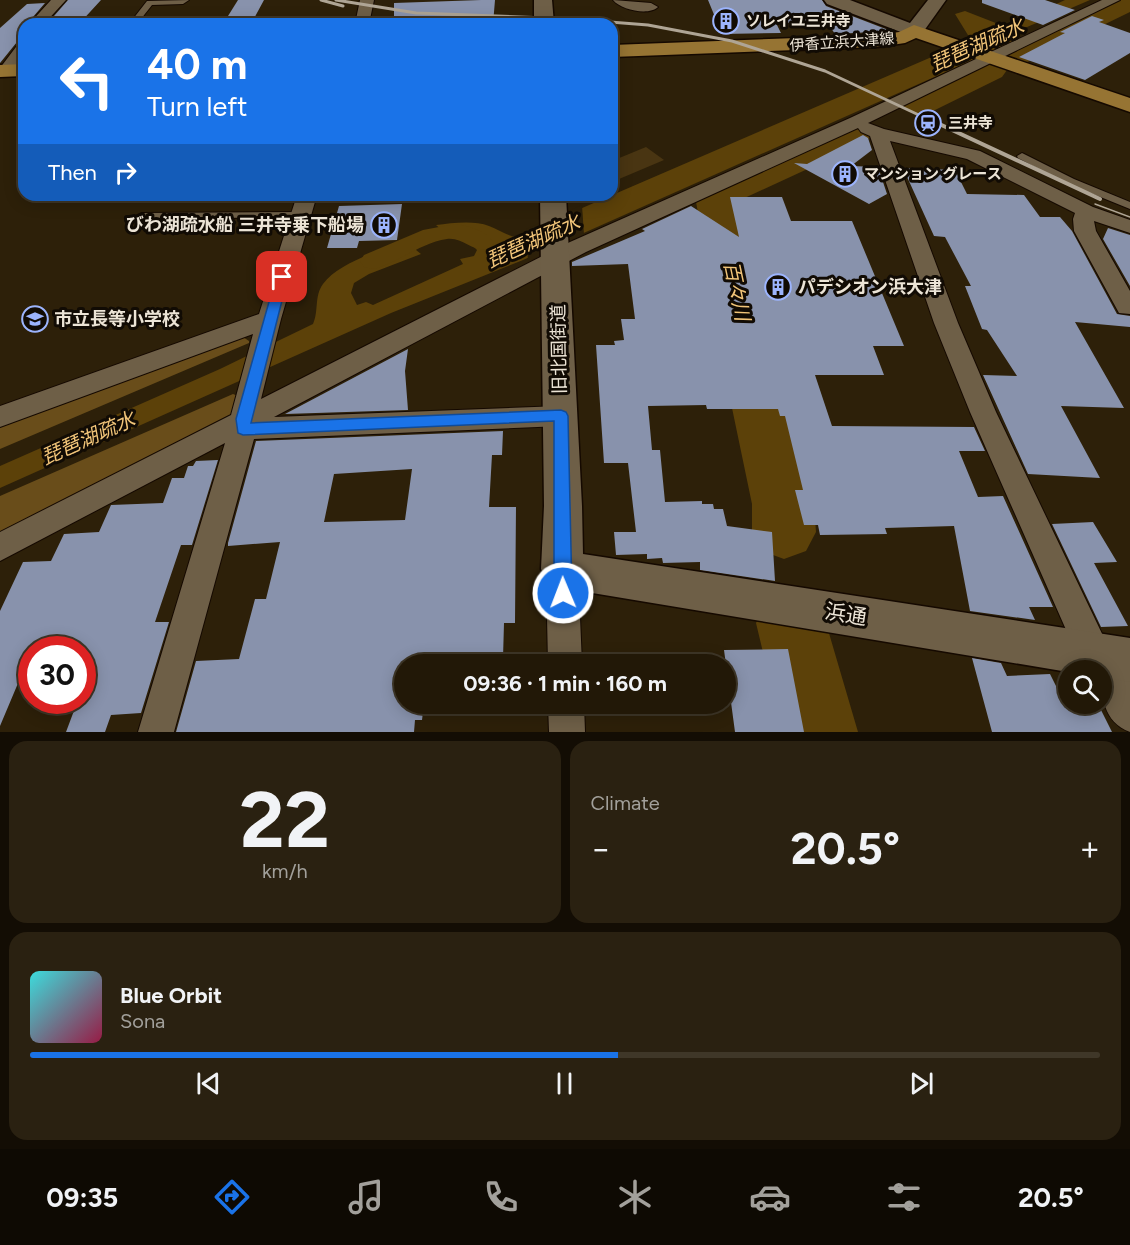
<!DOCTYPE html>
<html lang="en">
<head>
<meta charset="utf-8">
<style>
	:root { --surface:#221807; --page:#2a2111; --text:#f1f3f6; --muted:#a2a09b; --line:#3f3728; --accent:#1a73e8 }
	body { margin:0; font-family:Figtree,"Noto Sans JP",sans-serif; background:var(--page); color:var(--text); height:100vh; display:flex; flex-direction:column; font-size:22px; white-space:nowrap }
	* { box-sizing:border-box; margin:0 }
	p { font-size:20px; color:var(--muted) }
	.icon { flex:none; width:33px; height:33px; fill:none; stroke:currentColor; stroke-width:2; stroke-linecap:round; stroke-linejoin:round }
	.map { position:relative; height:732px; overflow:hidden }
	.details { display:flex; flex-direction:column; gap:9px; padding:9px; background:#130d04; flex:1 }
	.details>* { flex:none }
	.guide { position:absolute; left:18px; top:18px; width:600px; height:183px; border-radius:18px; box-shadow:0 3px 15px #0003,0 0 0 2px var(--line); background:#1a73e8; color:#fff; overflow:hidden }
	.controls { position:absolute; left:1058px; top:660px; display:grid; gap:12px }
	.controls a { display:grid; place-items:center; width:54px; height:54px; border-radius:50%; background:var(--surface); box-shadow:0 3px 15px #0003,0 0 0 2px var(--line); font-size:30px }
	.speed { position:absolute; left:18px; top:636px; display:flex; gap:12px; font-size:30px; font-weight:700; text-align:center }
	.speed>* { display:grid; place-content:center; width:78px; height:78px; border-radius:50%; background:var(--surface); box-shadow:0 3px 15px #0003,0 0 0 2px var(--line); line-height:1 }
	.speed .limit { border:9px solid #d22; background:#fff; color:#111 }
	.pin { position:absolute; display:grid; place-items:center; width:51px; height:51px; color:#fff; margin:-26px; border-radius:12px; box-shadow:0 3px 9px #0006 }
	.me { position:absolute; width:66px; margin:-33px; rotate:359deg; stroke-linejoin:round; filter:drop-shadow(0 0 4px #0008) }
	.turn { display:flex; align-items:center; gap:21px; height:126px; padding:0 30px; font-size:27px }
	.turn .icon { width:78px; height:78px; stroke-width:2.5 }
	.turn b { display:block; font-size:42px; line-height:51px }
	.then { display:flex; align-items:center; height:57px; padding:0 30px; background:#0003; gap:12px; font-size:22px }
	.big { font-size:45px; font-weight:700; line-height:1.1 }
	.details .card { flex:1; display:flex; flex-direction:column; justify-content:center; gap:9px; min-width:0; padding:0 21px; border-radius:18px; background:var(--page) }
	.details .dial { align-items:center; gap:0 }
	.dial b { font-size:78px; line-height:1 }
	.song { display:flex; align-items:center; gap:18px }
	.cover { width:72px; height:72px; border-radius:9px; background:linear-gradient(135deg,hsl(180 70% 55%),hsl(340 70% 35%)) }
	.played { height:6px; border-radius:3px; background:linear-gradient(90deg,var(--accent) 55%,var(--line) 55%) }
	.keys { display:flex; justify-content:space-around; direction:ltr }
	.heat { display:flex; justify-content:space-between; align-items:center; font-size:33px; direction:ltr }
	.details .tiles { flex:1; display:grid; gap:9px; grid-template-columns:1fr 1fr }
	.card:last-child { grid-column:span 2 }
	.trip { position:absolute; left:394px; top:654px; width:342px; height:60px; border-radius:30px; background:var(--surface); box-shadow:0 3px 15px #0003,0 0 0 2px var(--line); font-weight:700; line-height:60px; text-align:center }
	.dock { display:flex; height:96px; justify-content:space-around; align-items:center; background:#0e0a03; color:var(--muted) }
	.dock .icon { width:42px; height:42px }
	.dock .on { color:var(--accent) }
	.dock b { font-size:27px; color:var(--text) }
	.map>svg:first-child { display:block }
	.green { fill:#493512 }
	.forest { fill:#694d1a }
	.water { fill:#5c4109 }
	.pier { fill:#2d2009 }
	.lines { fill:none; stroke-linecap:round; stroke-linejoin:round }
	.canal { fill:#5c4109; fill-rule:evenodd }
	.river { fill:#5c4109; fill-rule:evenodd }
	.building { fill:#8892ac; fill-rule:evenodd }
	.lane-casing { stroke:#150900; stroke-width:2 }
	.street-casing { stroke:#150900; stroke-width:2 }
	.secondary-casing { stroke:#150900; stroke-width:3 }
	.primary-casing { stroke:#150900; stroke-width:3 }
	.lane { fill:#6e5f47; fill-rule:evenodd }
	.street { fill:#6e5f47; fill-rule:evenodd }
	.secondary { fill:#6e5f47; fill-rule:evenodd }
	.primary { fill:#967433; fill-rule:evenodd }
	.tram { stroke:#afa595; stroke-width:1.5 }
	.rail-far1 { stroke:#afa595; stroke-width:3 }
	.rail { stroke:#afa595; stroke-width:4 }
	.route { fill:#1a73e8; stroke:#114b97; stroke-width:1.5 }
	.labels { text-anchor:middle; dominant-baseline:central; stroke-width:6; stroke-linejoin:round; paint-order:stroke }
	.far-poi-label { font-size:15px; font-weight:bold; fill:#ece4d6; stroke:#110b04; text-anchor:start }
	.far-street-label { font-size:15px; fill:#ece4d6; stroke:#110b04 }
	.poi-label { font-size:18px; font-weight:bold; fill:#ece4d6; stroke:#110b04; text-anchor:start }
	.street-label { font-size:18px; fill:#ece4d6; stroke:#110b04 }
	.water-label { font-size:20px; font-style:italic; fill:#f2c579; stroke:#110b04 }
	.near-street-label { font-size:21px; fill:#ece4d6; stroke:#110b04 }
</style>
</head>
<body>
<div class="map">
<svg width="1130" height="732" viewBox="0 0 1130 732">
	<rect width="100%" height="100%" fill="#2d2009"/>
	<path class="green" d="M646 147 664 160 612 182V161Z"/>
	<path class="forest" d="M243 337 249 341V343L0 449V425Z
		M233 394 238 396 229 419 0 536V496Z"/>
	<path class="water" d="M1065 0H1090L1011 34 1013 42 523 260 391 313 0 488V466L220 369 313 324C319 311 314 296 323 284 338 263 381 250 405 241L421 254 369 274 354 283 351 293 357 305 366 302 373 305 463 264 460 259 474 256 477 250 467 240 451 238 436 225C452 223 474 220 489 226 498 229 505 235 515 237L971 40 955 14 965 11 1006 27Z"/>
	<path class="pier" d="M582 205 584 235 528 261 526 229Z"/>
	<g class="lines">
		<path class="canal" d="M455 224C470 226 485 230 494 243L490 249C472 253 464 237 447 239 420 243 398 263 373 269L364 267 360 261 364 255 423 230Z"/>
		<path class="river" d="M1109 0H1130V12L1021 65 1004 67 1007 70 1002 77 933 111 920 114 907 111 902 103 907 95 978 63 995 61 993 58 997 51Z
			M853 123 866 126 872 134 866 142 738 201 788 408 814 504 816 532 806 551 784 559 762 551 752 532V504L732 408 695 196 701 187 840 126Z
			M791 590 815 600 826 623 858 732H782L756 623 767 600Z"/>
	</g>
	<path class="building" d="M68 0H101L79 24H47Z
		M238 0H264L251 24H223Z
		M481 0H495L493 24H394V3Z
		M708 0H822L826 6 891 31 835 34 827 22 776 23 781 33 722 34Z
		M982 0H1045L1075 10 1043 25 982 3Z
		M45 3 27 24H24V39L17 42 0 63V28L27 4Z
		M1092 16 1104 20 1099 22 1130 33V53L1085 80 1019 57 1065 33 1060 32Z
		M863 135 868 138 872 150 851 166 878 167 887 194 869 204 794 163 807 164Z
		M903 168 955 170 967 194 1024 195 1040 217H1060L1072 231 1117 314 1130 316V327L1075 322 1124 408 1061 406 1100 478 1028 474 983 375 1017 376 987 330 982 329 965 286H971L945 237 934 236Z
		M730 197H782L791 221H852L904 346H873L884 375H815L832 426 974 427 985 451H959L978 497 1003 496 1053 607H1029L1035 620 970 611 954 526 885 528 887 534 820 535 818 525H804L795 490H803L785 416H780L778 409H707L706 405 648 406 652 450H660L665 502 702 501V504H713L714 509H723L727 526 772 532 775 581 700 570V562L663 563 662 558 647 559V554L616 555 614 532H636L628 463H604L596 345H615L614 341 624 340 621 319H635L628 264 572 266V262L645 231 642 229 691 206 739 237Z
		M402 204 397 240 359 241 357 248H327L339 206Z
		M1108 228 1130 235V286L1103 239Z
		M408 349 405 371 408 410 285 414Z
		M503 431 502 455H492L489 507H516L515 623H504L503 658 427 659V664H405V704H424L422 720H415L414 732H176L196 661 239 659 255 599H266L280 542 228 546V543L256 441ZM412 469 405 520 324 522 334 474Z
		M218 460 192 545H181L155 622H169L141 713 111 715 105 732H66L78 700H82V650H32L0 726V611L23 562 51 561 64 534 99 532 111 505 163 503 172 478H184L188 466H193L196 461Z
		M1093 522 1117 562 1094 563 1128 626 1101 627 1052 524Z
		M788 649 804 732H735L724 650Z
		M972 658 1001 663 1007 676 1050 674 1058 690H1068V704H1098L1112 732H992Z"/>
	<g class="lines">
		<g class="lane-casing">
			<path id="lane" d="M189 0 183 4 152 5 137 24H129L147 1Z
				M1022 153 1074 179 1130 202V209L1066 183 1018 158 1017 156Z
				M301 212 307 215 305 217 142 219 136 216 142 213Z"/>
		</g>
		<g class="street-casing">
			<path id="street" d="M51 0H66L44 24H29Z
				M360 0H374L369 24H355Z
				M613 0 651 3 658 7C649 16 621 10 613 0Z
				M1102 0H1120L868 123 884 129 980 151 1093 207 1130 220V233L1094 221 1096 231 1130 291V314L1119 313 1074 231 1073 219 1075 213 967 159 890 141 958 323 996 412 1106 642 1130 680V732C1103 722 1101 696 1101 670H1084L1082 666 970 412 934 323 870 136 861 132 858 128 586 252 274 417 561 406 571 409 575 416 571 423 561 426 254 439 174 732H138L225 443 0 561V532L231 415 253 334 0 427V406L259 314 297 195H317L281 319 261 399 570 242 850 118Z
				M24 41V57L13 73H1L0 68 19 43Z
				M562 555 573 559 578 569 582 664H548L546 569 551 559Z
				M548 704H584L585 732H549Z"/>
		</g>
		<g class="secondary-casing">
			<path id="secondary" d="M534 0H552L554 24H534Z
				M824 0H850L910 23 928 0H946L921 35 914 37 827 4Z
				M540 195H566L582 506 583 554 1130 638V682L1101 677V670L1068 672 562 588 547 582 541 569 544 506Z"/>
		</g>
		<g class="primary-casing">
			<path id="primary" d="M914 25 1130 98V112L916 38 905 43 878 47 612 57V45L878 35 899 32Z
				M24 64V76L0 77V65Z"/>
		</g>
		<use href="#lane" class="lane"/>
		<use href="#street" class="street"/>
		<use href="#secondary" class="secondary"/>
		<use href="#primary" class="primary"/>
		<path class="tram" d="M1095 204 1130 217"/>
		<path class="rail-far1" d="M321 0 343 6
			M336 0 416 13 572 19 648 25 732 41 825 71 938 124"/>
		<path class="rail" d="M935 122 1100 199"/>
	</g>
	<path class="route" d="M282 273 288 277 251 423 561 410 566 412 568 416 572 593 569 599 563 601 557 599 554 593V421L243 435 238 433 236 419 276 277Z"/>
	<defs>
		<g id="building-ring" transform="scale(1.35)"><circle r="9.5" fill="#110b04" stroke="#9cb4fd" stroke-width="1.5"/><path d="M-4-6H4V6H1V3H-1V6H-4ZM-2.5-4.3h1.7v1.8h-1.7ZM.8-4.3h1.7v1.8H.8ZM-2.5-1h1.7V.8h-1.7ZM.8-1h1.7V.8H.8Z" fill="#9cb4fd"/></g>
		<g id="station-ring" transform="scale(1.35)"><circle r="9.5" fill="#110b04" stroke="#9cb4fd" stroke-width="1.5"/><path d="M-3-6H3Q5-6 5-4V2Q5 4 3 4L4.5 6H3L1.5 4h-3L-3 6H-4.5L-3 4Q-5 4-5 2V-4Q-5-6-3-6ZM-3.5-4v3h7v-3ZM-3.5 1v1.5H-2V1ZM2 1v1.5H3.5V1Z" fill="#9cb4fd"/></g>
		<g id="school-ring" transform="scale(1.35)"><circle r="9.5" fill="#110b04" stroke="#9cb4fd" stroke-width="1.5"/><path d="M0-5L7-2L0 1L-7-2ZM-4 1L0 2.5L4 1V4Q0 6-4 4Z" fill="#9cb4fd"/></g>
	</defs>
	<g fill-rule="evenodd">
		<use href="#building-ring" x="726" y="21"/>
		<use href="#station-ring" x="928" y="123"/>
		<use href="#building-ring" x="845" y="174"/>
		<use href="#building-ring" x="384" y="225"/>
		<use href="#building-ring" x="778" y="287"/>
		<use href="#school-ring" x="35" y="319"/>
	</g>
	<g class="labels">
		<g class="far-poi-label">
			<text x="746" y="21">ソレイユ三井寺</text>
			<text x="948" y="123">三井寺</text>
			<text x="864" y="174">マンション グレース</text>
		</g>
		<g class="far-street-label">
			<text transform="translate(842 42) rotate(-4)">伊香立浜大津線</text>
		</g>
		<g class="poi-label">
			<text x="364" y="225" text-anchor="end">びわ湖疏水船 三井寺乗下船場</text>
			<text x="798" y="287">パデシオン浜大津</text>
			<text x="54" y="319">市立長等小学校</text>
		</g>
		<g class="street-label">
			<text transform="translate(559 349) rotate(-91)">旧北国街道</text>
		</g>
		<g class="water-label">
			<text transform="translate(977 45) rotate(-24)">琵琶湖疏水</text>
			<text transform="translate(533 241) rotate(-24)">琵琶湖疏水</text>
			<text transform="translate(737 291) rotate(78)">百々川</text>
			<text transform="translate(88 438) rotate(-24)">琵琶湖疏水</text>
		</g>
		<g class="near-street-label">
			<text transform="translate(846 614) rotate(9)">浜通</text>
		</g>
	</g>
</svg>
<div class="controls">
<a><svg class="icon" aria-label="search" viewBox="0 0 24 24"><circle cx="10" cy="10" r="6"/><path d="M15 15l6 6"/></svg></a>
</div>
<div class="speed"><div class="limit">30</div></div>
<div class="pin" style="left:282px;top:277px;background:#d93025"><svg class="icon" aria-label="arrive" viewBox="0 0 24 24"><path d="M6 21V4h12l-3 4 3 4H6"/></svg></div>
<svg class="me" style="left:563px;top:593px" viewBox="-20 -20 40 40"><circle r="17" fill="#1a73e8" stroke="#fff" stroke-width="3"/><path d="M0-11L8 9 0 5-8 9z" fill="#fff"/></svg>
<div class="trip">09:36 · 1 min · 160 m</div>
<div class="guide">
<div class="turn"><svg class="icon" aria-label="left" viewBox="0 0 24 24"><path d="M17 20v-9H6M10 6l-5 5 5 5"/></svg><div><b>40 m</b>Turn left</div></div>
<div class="then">Then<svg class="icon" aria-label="right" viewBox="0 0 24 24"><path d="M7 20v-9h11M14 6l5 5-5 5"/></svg></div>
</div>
</div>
<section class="details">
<div class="tiles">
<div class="card dial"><b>22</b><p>km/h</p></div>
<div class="card"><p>Climate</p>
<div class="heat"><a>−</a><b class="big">20.5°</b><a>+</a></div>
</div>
<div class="card">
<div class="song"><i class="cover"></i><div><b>Blue Orbit</b><p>Sona</p></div></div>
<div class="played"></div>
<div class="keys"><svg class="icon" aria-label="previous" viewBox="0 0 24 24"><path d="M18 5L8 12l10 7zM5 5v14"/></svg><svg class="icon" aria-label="pause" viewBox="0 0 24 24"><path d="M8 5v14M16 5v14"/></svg><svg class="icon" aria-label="next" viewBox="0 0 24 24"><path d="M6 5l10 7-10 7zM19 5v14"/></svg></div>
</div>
</div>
</section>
<nav class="dock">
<b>09:35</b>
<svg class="icon on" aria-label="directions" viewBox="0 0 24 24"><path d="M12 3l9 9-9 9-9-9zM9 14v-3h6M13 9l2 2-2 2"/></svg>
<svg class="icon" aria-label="music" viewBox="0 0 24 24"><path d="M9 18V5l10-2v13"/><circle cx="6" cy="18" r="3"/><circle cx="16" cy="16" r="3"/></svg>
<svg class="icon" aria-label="phone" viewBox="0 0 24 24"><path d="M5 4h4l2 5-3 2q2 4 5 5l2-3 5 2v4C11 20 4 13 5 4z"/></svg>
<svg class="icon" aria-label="climate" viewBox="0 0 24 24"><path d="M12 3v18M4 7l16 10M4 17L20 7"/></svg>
<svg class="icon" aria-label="car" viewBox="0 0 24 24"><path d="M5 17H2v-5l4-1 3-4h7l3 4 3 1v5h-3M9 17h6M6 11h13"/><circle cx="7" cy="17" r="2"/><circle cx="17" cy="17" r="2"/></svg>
<svg class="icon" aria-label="filters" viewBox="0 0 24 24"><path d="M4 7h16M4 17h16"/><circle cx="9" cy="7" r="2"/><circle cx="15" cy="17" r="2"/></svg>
<b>20.5°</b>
</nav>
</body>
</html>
